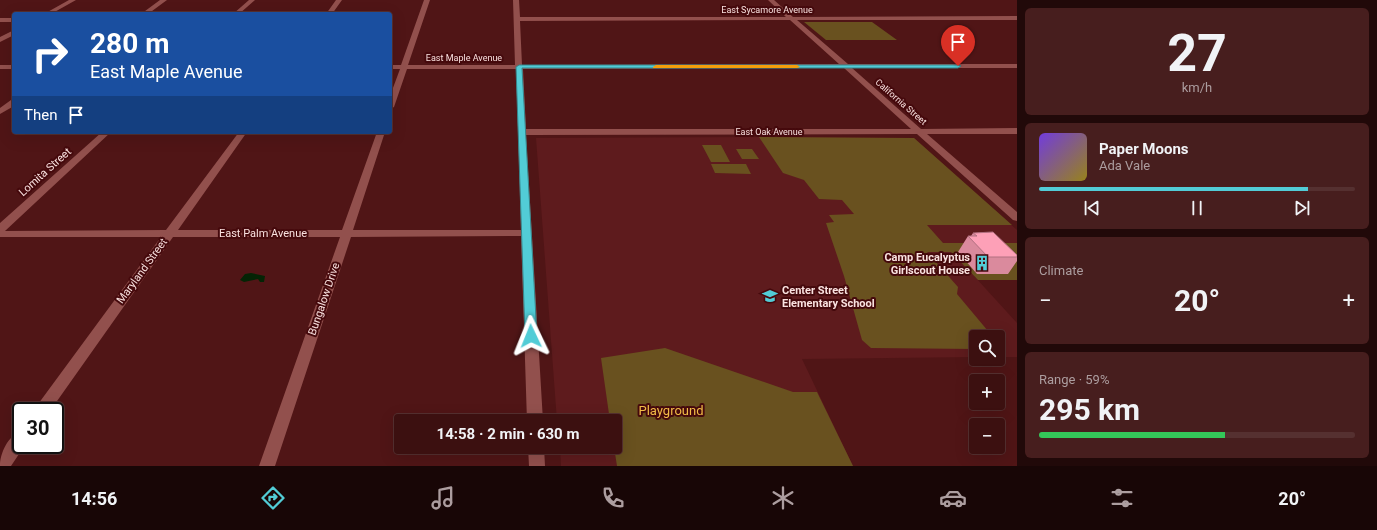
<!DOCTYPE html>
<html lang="en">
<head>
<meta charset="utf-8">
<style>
	:root { --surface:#3c1010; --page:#471e1e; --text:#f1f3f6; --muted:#ac9d9f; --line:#553030; --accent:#52ccd6 }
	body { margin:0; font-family:Roboto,sans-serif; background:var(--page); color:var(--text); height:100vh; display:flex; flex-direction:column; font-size:15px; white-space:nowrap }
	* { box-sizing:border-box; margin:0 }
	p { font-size:13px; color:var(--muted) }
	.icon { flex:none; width:22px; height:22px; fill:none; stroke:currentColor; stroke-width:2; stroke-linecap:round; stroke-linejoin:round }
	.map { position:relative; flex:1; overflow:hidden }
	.details { display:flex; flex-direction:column; gap:8px; padding:8px; background:#210909; width:360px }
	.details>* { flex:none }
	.banner { position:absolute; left:12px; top:12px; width:380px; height:122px; border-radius:4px; box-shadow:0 4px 16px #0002,0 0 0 1px var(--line); background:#1a4fa0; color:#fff; overflow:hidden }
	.controls { position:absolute; left:969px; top:330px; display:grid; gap:8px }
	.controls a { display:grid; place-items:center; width:36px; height:36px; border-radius:4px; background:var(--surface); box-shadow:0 4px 16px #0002,0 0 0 1px var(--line); font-size:20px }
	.speed { position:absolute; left:12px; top:402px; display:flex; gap:8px; font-size:20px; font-weight:700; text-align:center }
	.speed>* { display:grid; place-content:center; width:52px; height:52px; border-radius:50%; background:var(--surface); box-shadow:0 4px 16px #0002,0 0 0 1px var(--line); line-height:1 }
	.speed .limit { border:2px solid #111; border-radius:6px; background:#fff; color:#111 }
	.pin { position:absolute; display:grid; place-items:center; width:34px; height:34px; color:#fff; margin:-41px -17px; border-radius:50% 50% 50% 0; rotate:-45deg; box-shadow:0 0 4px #0007 }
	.pin .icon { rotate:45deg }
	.me { position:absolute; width:44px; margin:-22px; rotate:358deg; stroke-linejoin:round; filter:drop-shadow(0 0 3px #0008) }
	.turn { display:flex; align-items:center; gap:14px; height:84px; padding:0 12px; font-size:18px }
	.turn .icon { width:52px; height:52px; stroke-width:2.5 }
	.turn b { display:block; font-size:28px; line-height:34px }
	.then { display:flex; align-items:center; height:38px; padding:0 12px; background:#0003; gap:8px; font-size:15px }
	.big { font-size:30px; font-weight:700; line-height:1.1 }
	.details .tile { flex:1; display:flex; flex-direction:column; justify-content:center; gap:6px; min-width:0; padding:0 14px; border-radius:6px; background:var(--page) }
	.details .dial { align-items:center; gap:0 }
	.dial b { font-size:52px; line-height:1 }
	.song { display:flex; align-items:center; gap:12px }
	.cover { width:48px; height:48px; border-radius:6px; background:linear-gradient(135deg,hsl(260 70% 55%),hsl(50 70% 35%)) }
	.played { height:4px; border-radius:2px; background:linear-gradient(90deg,var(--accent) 85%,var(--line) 85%) }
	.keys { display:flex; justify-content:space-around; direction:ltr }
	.heat { display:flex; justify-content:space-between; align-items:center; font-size:22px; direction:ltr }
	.charge { height:6px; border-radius:3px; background:linear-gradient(90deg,#34c759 59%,var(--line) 0) }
	.trip { position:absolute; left:394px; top:414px; width:228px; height:40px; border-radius:4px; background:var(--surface); box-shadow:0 4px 16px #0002,0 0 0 1px var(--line); font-weight:700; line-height:40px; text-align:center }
	.menu { display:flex; height:64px; justify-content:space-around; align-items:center; background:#180606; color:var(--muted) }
	.menu .icon { width:28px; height:28px }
	.menu .selected { color:var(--accent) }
	.menu b { font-size:18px; color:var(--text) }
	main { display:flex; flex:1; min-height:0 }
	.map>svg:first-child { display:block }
	.built { fill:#5e1b1d }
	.green { fill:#69511f }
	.water { fill:#042405 }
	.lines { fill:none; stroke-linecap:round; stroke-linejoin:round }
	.minor { fill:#92504d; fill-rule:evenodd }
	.wall { fill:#da8a9d }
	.building { fill:#fda0b7; stroke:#b17080 }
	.route { fill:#52ccd6; stroke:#35858b }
	.slow { fill:#f59e0b }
	.labels { text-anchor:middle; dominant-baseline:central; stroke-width:4; stroke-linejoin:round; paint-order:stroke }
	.far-street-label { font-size:9px; fill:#fae2e0; stroke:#45090c }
	.street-label { font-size:11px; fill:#fae2e0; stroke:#45090c }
	.poi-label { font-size:11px; font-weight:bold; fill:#fae2e0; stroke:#45090c; text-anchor:end }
	.near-park-label { font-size:13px; fill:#f2bc47; stroke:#45090c }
</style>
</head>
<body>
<main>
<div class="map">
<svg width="1017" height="466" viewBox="0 0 1017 466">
	<rect width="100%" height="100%" fill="#501516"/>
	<path class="built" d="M781 137 914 138 1017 230V243H944L1017 323V357H998V337H976V357L802 359 853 466H561L560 447H615V421H557L536 138Z"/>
	<path class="green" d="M804 22H872L897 40H826Z
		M759 137 914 138 1012 225H927L943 243H1017V280H978L951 252H927L958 287 957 294 993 337H976V349L871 348 862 340 844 276 826 223 834 222 829 215 854 214 842 200 819 199 804 180 783 173Z
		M702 145H721L730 162H711Z
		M736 149H752L759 159H742Z
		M711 164H746L751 174 715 173Z
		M665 348 793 392H817L853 466H617L614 447 615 421H610L601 358Z"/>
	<path class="water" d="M251 273 265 276 264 282H260L258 279 244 282 240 280 245 274Z"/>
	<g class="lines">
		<path class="minor" d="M69 0H76L51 14H44Z
			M160 0H167L148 14H141Z
			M249 0H255L239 14H233Z
			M336 0H342L332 14H326Z
			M424 0H430L408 65H515L513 0H519L520 17H786L768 0H774L793 17 1017 16V20H797L848 64H1017V68H852L921 129 1017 128V134H927L1017 212V221L1013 220 917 134 526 135 543 421H527L521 236 351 237 275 466H259L340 237H173L50 411H33L161 237H0V223L102 132H111L5 231 166 230 239 132H247L178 230H342L377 132H385L353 230H521L516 69H407L394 107 390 109V96L400 69H390V65H401ZM790 20 839 64 522 65 520 21ZM844 68 911 129H526L523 69Z
			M0 18H14V22H0Z
			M14 30V35L0 42V37Z
			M0 65H14V69H0Z
			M11 100H14V106L0 114V108Z
			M21 431V445H25L11 466H0C0 453 8 436 21 431Z
			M528 447H544L545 466H529Z"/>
	</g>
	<path class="wall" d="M973 233 1017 255V261L1008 274H977L958 252 968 236H971Z"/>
	<path class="building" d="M993 232 1017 255V257H988L968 236H977L973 233Z"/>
	<path class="route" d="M519 65H958L961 66 958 68H522L537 336 531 340 525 336 516 67Z"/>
	<path class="slow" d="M656 65H797L800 67 797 68H653V67Z"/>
	<defs>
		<g id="building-bare" transform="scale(1.2)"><path d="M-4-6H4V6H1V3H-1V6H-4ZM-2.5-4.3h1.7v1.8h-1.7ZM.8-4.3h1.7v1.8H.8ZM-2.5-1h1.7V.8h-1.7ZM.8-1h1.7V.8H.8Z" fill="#52ccd6" stroke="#45090c" stroke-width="2.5" paint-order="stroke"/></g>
		<g id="school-bare" transform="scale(1.2)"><path d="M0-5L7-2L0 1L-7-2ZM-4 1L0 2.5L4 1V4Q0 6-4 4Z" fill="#52ccd6" stroke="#45090c" stroke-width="2.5" paint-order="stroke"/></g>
	</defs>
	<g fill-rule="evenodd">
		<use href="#building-bare" x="982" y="263"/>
		<use href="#school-bare" x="770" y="296"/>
	</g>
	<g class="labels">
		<g class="far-street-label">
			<text x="767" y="10">East Sycamore Avenue</text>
			<text x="464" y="58">East Maple Avenue</text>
			<text transform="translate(901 102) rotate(41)">California Street</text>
			<text x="769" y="132">East Oak Avenue</text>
		</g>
		<g class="street-label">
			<text transform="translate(45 172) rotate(-42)">Lomita Street</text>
			<text x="263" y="233">East Palm Avenue</text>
			<text transform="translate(142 271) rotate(-54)">Maryland Street</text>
			<text transform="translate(324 299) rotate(-71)">Bungalow Drive</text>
		</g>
		<g class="poi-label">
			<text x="970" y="257">Camp Eucalyptus<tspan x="970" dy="13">Girlscout House</tspan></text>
			<text x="782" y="290" text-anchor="start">Center Street<tspan x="782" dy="13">Elementary School</tspan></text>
		</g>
		<g class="near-park-label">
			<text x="671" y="410">Playground</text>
		</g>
	</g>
</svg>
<div class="controls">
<a><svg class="icon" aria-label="search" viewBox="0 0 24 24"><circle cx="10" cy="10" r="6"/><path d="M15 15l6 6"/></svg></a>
<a>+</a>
<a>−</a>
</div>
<div class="speed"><div class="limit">30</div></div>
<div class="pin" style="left:958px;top:66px;background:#d93025"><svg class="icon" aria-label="arrive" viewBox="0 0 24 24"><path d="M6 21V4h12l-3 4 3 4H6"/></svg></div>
<svg class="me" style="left:531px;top:336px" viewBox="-20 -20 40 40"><path d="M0-17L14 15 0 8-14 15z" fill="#52ccd6" stroke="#fff" stroke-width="4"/></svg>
<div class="trip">14:58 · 2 min · 630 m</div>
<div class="banner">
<div class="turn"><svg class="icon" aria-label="right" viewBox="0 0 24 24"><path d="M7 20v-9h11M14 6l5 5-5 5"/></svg><div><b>280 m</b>East Maple Avenue</div></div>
<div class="then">Then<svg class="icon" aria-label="arrive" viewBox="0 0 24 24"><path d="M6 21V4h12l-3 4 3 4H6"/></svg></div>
</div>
</div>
<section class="details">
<div class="tile dial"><b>27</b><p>km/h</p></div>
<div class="tile">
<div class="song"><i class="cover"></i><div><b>Paper Moons</b><p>Ada Vale</p></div></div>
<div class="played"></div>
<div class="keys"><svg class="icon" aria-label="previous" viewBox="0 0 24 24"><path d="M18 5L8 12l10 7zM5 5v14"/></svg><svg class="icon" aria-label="pause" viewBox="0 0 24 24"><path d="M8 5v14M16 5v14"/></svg><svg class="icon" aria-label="next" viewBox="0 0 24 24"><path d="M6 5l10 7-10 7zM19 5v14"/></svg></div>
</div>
<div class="tile"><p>Climate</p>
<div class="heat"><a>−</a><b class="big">20°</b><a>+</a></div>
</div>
<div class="tile"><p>Range · 59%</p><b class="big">295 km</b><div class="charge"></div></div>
</section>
</main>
<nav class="menu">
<b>14:56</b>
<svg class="icon selected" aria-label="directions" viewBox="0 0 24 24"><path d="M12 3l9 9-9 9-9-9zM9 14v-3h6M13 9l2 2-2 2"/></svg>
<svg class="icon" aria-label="music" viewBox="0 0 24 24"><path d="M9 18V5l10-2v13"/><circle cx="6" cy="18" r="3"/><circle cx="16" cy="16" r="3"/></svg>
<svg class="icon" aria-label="phone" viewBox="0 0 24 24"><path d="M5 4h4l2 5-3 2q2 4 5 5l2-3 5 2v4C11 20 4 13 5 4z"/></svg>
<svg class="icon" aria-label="climate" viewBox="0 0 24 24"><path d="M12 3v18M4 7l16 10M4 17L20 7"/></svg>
<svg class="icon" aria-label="car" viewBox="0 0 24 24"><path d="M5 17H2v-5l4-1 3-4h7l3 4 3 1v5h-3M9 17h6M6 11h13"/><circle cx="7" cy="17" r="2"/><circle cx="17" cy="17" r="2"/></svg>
<svg class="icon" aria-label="filters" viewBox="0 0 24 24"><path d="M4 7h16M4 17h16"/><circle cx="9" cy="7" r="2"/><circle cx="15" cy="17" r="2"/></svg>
<b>20°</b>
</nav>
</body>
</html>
